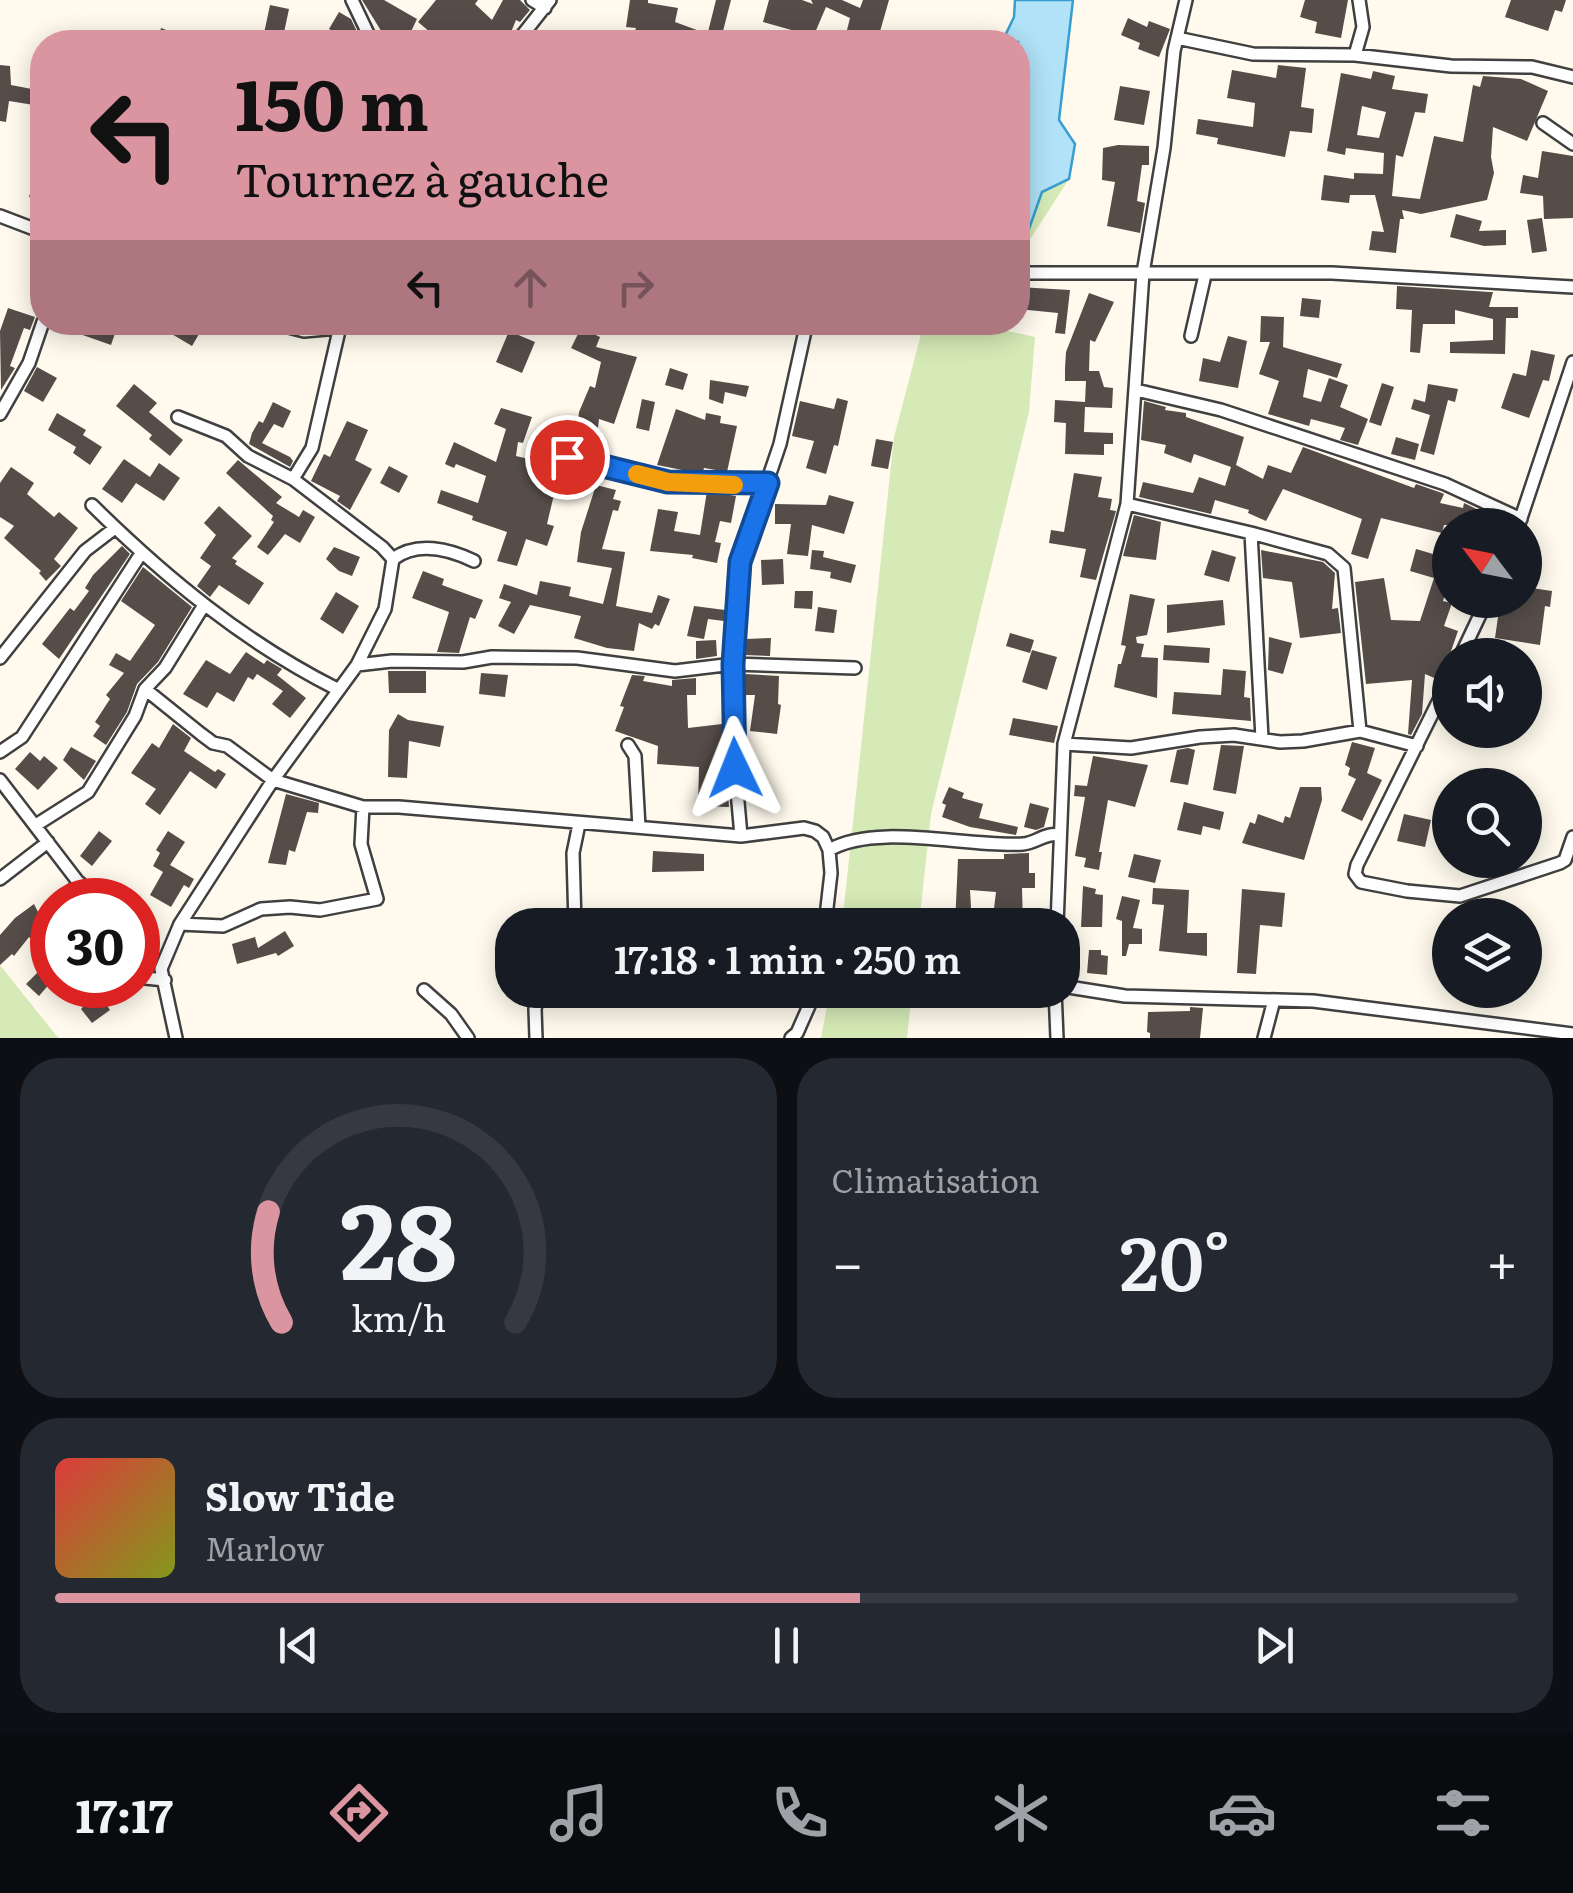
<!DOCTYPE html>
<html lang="fr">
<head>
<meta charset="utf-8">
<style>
	:root { --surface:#171b24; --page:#242831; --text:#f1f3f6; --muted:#9ea1a6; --line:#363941; --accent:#da95a0 }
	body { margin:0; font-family:Literata,serif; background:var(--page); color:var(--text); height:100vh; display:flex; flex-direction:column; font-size:38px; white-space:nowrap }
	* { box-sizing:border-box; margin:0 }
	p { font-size:32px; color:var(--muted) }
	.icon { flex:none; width:55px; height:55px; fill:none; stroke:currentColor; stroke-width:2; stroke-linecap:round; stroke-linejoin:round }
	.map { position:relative; height:1038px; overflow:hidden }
	.panel { display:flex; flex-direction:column; gap:20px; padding:20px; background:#0d0f14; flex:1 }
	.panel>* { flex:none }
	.guide { position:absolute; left:30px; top:30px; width:1000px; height:305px; border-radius:40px; box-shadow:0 5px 25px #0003; background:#da95a0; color:#111; overflow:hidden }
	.needle { width:65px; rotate:302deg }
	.controls { position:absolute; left:1432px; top:508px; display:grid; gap:20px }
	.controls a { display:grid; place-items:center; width:110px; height:110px; border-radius:50%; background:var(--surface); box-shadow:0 5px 25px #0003; font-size:50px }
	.speed { position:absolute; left:30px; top:878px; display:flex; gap:20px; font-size:50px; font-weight:700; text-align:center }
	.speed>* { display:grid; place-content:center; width:130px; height:130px; border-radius:50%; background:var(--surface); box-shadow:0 5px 25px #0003; line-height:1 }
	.speed .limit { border:15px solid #d22; background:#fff; color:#111 }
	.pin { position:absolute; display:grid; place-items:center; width:85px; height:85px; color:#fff; margin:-42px; border:5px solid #fff; border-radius:50%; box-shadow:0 2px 10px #0007 }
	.me { position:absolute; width:110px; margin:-55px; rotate:358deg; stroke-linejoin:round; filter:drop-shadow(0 0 8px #0008) }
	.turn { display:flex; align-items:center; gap:35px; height:210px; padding:0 40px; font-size:45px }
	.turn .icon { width:130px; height:130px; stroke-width:2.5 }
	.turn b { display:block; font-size:70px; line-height:85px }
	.lanes { display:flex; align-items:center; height:95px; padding:0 40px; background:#0003; justify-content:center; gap:50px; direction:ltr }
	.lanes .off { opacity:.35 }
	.big { font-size:75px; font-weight:600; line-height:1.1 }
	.panel .widget { flex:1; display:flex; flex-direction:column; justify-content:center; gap:15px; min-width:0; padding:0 35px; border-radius:40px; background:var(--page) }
	.panel .dial { align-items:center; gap:0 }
	.dial svg { height:260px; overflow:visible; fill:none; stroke:var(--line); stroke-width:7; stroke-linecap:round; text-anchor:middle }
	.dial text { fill:var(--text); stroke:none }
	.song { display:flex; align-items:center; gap:30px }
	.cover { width:120px; height:120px; border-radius:15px; background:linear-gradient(135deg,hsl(0 70% 55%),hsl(70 70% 35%)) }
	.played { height:10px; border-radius:5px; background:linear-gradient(90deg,var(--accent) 55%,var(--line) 55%) }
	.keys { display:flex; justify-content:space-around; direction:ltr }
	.heat { display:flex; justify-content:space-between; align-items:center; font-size:55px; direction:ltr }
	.panel .tiles { flex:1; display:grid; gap:20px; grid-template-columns:1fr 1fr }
	.widget:last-child { grid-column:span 2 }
	.trip { position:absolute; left:495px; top:908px; width:585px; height:100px; border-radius:40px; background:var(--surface); box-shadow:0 5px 25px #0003; font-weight:600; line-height:100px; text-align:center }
	.tabs { display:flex; height:160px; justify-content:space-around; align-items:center; background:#090b0e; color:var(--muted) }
	.tabs .icon { width:70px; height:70px }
	.tabs .active { color:var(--accent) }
	.tabs b { font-size:45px; color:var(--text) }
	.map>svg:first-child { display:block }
	.green { fill:#d5eab6 }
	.water { fill:#b1e2f7; stroke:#379ecf; stroke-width:2.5 }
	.building { fill:#564d49; fill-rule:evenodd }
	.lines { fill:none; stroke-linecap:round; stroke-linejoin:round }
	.street-casing { stroke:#404040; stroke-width:16 }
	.street { stroke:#fff; stroke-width:11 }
	.route-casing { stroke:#114b97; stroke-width:25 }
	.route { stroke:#1a73e8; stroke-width:18 }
	.slow { stroke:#f59e0b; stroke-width:18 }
</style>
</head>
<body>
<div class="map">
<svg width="1573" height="1038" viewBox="0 0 1573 1038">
	<rect width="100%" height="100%" fill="#fffaed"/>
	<path class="green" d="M1069 179 1018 258V249L1023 246 1042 192Z
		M924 323H1000L999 329 1035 337 1029 412 931 814 919 925H842L894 437Z
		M0 965 55 1034 59 1038H0Z
		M830 990H912L907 1038H821Z"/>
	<path class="water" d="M1015 0H1073L1059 120 1075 144 1069 179 1042 192 1023 246 1018 249V42H1002L1014 17Z"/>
	<path class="building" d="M362 0H384L417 19 406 42H388Z
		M436 0H478L475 4 492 20 503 0H520L530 10 520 22 516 20 507 42H442L418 22Z
		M630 0H648V3L678 8 675 22 705 33 702 42H632L636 28 626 27Z
		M716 0H731L722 35 708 32Z
		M769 0H802L813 4 811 0H842L860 8 863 0H889L877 42 846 34 850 18 826 7 811 42H792L795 31 763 22Z
		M1305 0H1348L1341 38 1315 33 1317 22 1300 17Z
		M1511 0H1566L1562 12 1555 10 1548 31 1505 17Z
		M270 5 289 9 282 42 263 38Z
		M339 12 351 19 360 38 357 42H344L346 39 329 29Z
		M1128 18 1147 27 1149 21 1170 29 1159 57 1138 49 1140 43 1121 35Z
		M161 28 199 42 203 31 231 42H157Z
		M0 65 10 66 11 85 37 90 34 105 9 101 6 122 0 121Z
		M1278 65 1306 68 1301 107 1314 109 1312 133 1290 131 1285 157 1217 144 1218 138 1196 134 1198 119 1253 127 1255 103 1227 98 1232 70 1276 78Z
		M1373 71 1395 76 1392 89 1428 94 1425 113 1415 112 1403 157 1396 155 1392 196 1420 199 1434 136 1463 142 1473 85 1480 87 1483 76 1521 79 1548 91 1527 141 1493 127 1491 157 1494 173 1487 200 1421 214 1402 210 1404 219H1400L1396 253 1369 250 1372 231 1384 232 1375 195H1350L1349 203 1321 200 1324 175 1354 179V173L1383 174 1384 153 1346 148 1345 155 1327 151 1341 73 1371 79ZM1362 106 1386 112 1379 138 1357 135Z
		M1120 86 1150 91 1144 125 1114 120Z
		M1118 145 1149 146V165H1142L1137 201 1145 203 1140 233 1107 226 1115 182 1102 180 1103 148Z
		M1542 151 1573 156V218L1544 219 1543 196 1520 193 1523 175 1538 178Z
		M40 162H42V202L29 197Z
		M1456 214 1482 221 1479 231 1506 230V245L1484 246 1450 237Z
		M1542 218 1547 251 1532 253 1527 220Z
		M1397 286 1490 292H1493L1489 307H1518V318H1506L1505 354 1450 353V342L1493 340V319L1455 310V324H1423L1420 353 1410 352 1412 310 1396 309Z
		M1018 287 1070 290 1065 334 1055 333 1058 313 1018 309Z
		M1089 293 1114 302 1095 342 1090 340 1089 371H1099L1104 387 1113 388 1112 408 1085 407 1084 432 1113 433V444H1104V455L1065 454 1066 423 1054 422 1055 400 1085 402 1086 381H1065V368L1066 352Z
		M1302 298 1321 300 1319 318 1300 316Z
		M8 308 35 317 30 330 24 328 10 366 15 368 1 390 0 331Z
		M1261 316 1284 317 1283 347 1342 364 1337 378 1308 369 1303 397 1321 402 1329 378 1348 385 1340 407 1368 419 1358 445 1340 440 1345 428 1311 419 1309 426 1268 414 1279 381 1259 374 1270 342H1260Z
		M81 322H119L111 345 77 333Z
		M176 322H206L192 346 170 333Z
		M581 328 600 337 596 347 637 357 614 424 599 419 595 453 575 449 579 412 590 386 595 388 601 362 571 348Z
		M509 331 535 342 522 373 496 362Z
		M1228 336 1247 341 1238 388 1199 381 1203 358 1220 362Z
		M1531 350 1555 355 1549 381 1543 380 1529 418 1501 408 1513 373 1526 376Z
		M37 367 57 378 43 402 24 391Z
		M670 368 688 374 683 390 665 385Z
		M710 380 749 386 746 397 725 392 723 404 709 399Z
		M1382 383 1394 387 1381 426 1369 422Z
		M134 384 157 403 149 412 183 440 170 456 149 439 152 435 116 406Z
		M1428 384 1458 389 1455 402 1448 400 1434 455 1420 451 1430 415 1411 409 1414 399 1425 402Z
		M837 398 848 401 838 446 834 445 826 474 806 468 814 441 792 436 800 401 834 409Z
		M642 399 655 402 649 431 636 428Z
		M1144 401 1166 407 1165 410 1186 413V417L1244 437 1236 465 1263 479 1268 465 1291 473 1303 447 1414 488 1416 484 1442 493 1444 494 1440 503 1463 508 1464 503 1510 525H1444L1442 533 1381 518 1368 559 1351 554 1362 519 1283 489 1266 521 1248 513 1249 510 1215 500 1211 514 1139 497 1143 482 1193 493 1199 477 1225 486 1231 467 1194 454 1191 463 1164 453 1166 445 1141 440Z
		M273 402 291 411 283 428 274 424 262 443 290 457 293 461 290 467 249 444 252 433 259 421 263 423Z
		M501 408 532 417 523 443 518 442 516 456 586 472 582 488 557 482 547 524 554 526 547 546 526 539 517 566 497 561 507 532 472 520 473 516 437 503 441 490 478 503 486 476 456 464 454 468 445 464 454 442 496 462 506 429 494 424Z
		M676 409 705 420 706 413 721 416 720 423 737 426 727 472 704 468 703 472 682 470 657 465Z
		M57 413 86 430 83 435 102 447 90 465 73 453 76 447 48 430Z
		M347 421 368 430 355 460 372 469 350 510 337 501 340 496 311 481 324 454 330 457Z
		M1396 437 1419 444 1415 460 1391 454Z
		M876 439 893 442 888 469 871 466Z
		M124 459 150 477 159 463 180 478 164 501 136 483 122 503 102 489Z
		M238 460 282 497 276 503 299 517 303 510 315 517 300 543 285 534 268 555 257 547 274 522 271 520 273 516 226 473Z
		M389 466 408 476 399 493 380 483Z
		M11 467 34 483 27 494 54 517 59 512 78 528 54 559 61 566 46 581 39 573 41 571 4 538 14 526 0 517V483Z
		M1074 473 1102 477 1098 497 1112 499 1110 510 1116 511 1096 580 1080 577 1086 549 1049 543 1051 530 1064 532Z
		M596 485 616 490 613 499 621 501 618 511 613 510 602 549 625 552 616 606 652 613 658 595 670 599 659 626 655 624 652 629 639 623 634 651 607 648 574 638 581 616 530 605 514 634 498 626 511 602 499 598 504 584 537 595 540 581 571 587 569 596 603 604 612 568 577 562 581 532Z
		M707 491 736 496 731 523 720 521 715 542 721 543 717 563 692 558 693 555 650 551 658 509 678 512 674 531 700 535Z
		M829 495 854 502 844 534 812 525 808 556 787 554 791 524H775V504L826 505Z
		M219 506 252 536 232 558 237 561 235 564 264 583 249 605 219 585 210 597 197 586 211 566 200 558 216 535 204 523Z
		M1134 515 1161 522 1156 560 1123 556Z
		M122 546 130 554 59 659 42 644 70 608 74 611 89 591 85 588 93 575Z
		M334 547 360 557 352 576 339 571 326 559Z
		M1416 549 1450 559V578L1443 601 1452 603 1444 626 1458 631 1450 654V669L1444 671 1439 680 1425 674 1422 714 1411 735 1408 734 1412 680 1366 684 1355 582 1384 578 1391 620 1420 621 1434 578 1410 571Z
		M812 550 824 551 823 557 856 565 851 583 830 578 831 572 810 569Z
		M1212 550 1236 557 1229 582 1204 575Z
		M1261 550 1323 562 1335 573 1332 609 1338 608 1341 633 1300 638 1292 582 1263 578Z
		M783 559 784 584 762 585 761 560Z
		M143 567 192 607 158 662 137 684 127 712 106 745 93 736 100 726 95 722 110 699 106 695 124 673 109 665 116 653 130 661 155 625 121 601Z
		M423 571 444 579 442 585 483 600 475 619 470 617 459 653 437 652 449 612 412 598Z
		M1525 587 1552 591 1550 607 1545 606 1540 645 1495 638 1500 603 1504 600H1525Z
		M795 591H813L812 609 794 608Z
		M336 592 359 606 343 634 320 619Z
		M1130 594 1155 599 1147 635 1136 637 1137 643 1144 644 1141 657 1158 658 1157 698 1114 687 1118 664H1121L1126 646 1121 645Z
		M1223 600 1225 625 1167 633V605Z
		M694 606 725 610 724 621 708 619 704 639 687 636Z
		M818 607 837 610 834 633 815 631Z
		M1010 633 1034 640 1030 653 1006 646Z
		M1269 637 1292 643 1283 674 1268 670Z
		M771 638 770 656 745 655 746 639Z
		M716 640 717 656 696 659V641Z
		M1164 645 1210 648 1209 663 1163 660Z
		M1032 650 1057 657 1047 690 1022 682Z
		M246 652 264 664 267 660 282 669 277 675 306 698 290 718 272 704 283 691 257 674 253 680 248 677 234 702 217 692 207 708 183 694 206 660 230 674Z
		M1223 669 1246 671 1244 697 1250 698 1251 721 1172 714 1174 692 1221 695Z
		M388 671H426V693H389Z
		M481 673 508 675 505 697 479 694Z
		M745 674 779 676 778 704 781 705 777 734 750 731 755 695H743Z
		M632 675 645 676 643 681 672 686V680L696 678V695H687L688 728 722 724V769H726L729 807 698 806 699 767 657 764 658 746 615 731 624 707 620 706Z
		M398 714 408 720 444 726 440 747 409 741 407 778 388 777 389 730Z
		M1013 718 1058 726 1054 743 1009 735Z
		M173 724 191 738 184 751 215 772 218 769 226 774 216 789 190 771 160 815 145 804 156 789 131 773 152 743 159 748Z
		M1352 742 1375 748 1367 773 1382 780 1362 821 1341 811 1356 779 1348 775 1350 768 1345 765Z
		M1221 745 1244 746 1236 794 1213 790Z
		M71 747 96 761 84 780 63 760Z
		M1188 748 1195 750 1188 785 1170 782 1177 750Z
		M30 752 40 761 44 756 58 768 38 790 15 769Z
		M1093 756 1148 765 1135 807 1108 800 1099 852H1102L1099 870 1084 867 1086 858 1075 856 1085 797 1074 796 1075 785 1087 786Z
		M949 787 964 793 962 798 983 804 979 818 1018 827 1016 835 970 827 942 817 946 805 942 803Z
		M1300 787H1321L1322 800 1304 860 1242 843 1250 822 1255 824 1258 814 1283 823 1285 816 1290 818Z
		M286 794 319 803 318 813 307 812 295 852 289 850 286 865 268 863Z
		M1184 802 1224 812 1220 830 1203 826 1201 835 1177 830Z
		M1030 803 1049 808 1044 827 1036 830 1024 827Z
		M1404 814 1431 820 1425 847 1397 841Z
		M99 831 112 841 92 866 80 856Z
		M168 831 185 842 170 865 194 879 189 888 184 885 171 907 150 895 163 872 153 866 160 853 156 850Z
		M653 851 704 854V871L652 872Z
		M1029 853V873H1035V888H1022L1023 925H992L996 892 970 890 972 925H955L958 859H1004V854Z
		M1134 854 1161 860 1155 883 1128 877Z
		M1083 886 1096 889 1095 894 1103 895 1102 927H1081Z
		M1153 888 1189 890 1187 933H1207V956L1159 951 1164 905 1152 904Z
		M1242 889 1285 893 1282 927 1260 925 1256 974 1237 973Z
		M1122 896 1140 900 1133 928 1142 929V944H1129L1126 956H1122V921L1116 919Z
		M34 904 42 920 50 926 32 940 29 937 14 956 12 954 0 965V935L15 918Z
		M285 931 294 946 278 956 276 953 237 964 232 944 255 937 258 948Z
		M1089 950H1101V955L1108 956 1107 975 1087 973Z
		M39 971 51 982 39 996 26 984Z
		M74 985 91 1001 100 995 110 1010 92 1023 81 1009 83 1007 68 991Z
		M1190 1007 1203 1008 1200 1038H1150V1033L1147 1032 1148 1012 1190 1011Z"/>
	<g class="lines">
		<g class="street-casing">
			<path id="street" d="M352 0 372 42
				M532 0 545 8
				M1177 38 1253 54 1355 55 1451 66 1532 67 1573 77
				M517 42 550 0
				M1355 55 1363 27 1359 0
				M1543 123 1573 144
				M0 216 42 232
				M1018 273H1332L1573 287
				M269 322 304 331 338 328
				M1191 336 1205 275
				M1136 390 1221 410 1445 484 1521 519
				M0 414 29 363 43 322
				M178 417 226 436 248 456 293 479
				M567 457 667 481 767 483
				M1127 504 1251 533 1262 738
				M92 505C166 578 244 642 337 689
				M1519 524 1573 362
				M1251 533 1328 554 1344 568 1360 731
				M393 559C417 541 449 549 474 561
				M1461 655 1487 600
				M0 658 85 551 115 528
				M357 665 392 661 463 662 492 657 577 658 675 671 733 664 855 668
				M1450 678 1357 865 1355 874 1361 882 1407 891 1460 896 1560 863 1565 860 1573 837
				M145 689 201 734 213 743 227 746 273 780 363 807H399L741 836 804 828 815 831 823 837 829 850 831 873 825 925
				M1064 744 1131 748 1200 737 1234 735 1280 742 1303 741 1360 731 1417 746
				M628 745 635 756 639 827
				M0 752 22 737 142 552
				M0 780 92 900
				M36 825 88 792 135 716 145 689 165 668 204 605
				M741 836 735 768 733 664 740 562 780 444 807 322
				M829 850C878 822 968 848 1023 844 1036 843 1046 832 1060 835
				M0 879 48 842
				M62 900 80 883
				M50 915 52 912
				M180 924 223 926 261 909 290 907 320 910 377 899 361 844 363 807
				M575 925 573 853 579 824
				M1057 925 1064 744 1127 504 1143 273 1164 148 1174 51 1186 0
				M138 971 145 978 165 980
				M1062 986 1125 996 1313 1001 1573 1034
				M424 990 451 1014 468 1038
				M1055 990 1057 1038
				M176 1038 161 969 180 924 273 780 357 665 385 609 393 559 382 547 293 479 312 448 341 322
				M536 1038 535 1009 540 990
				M791 1038 797 1033 816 990
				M1264 1038 1274 1000"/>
		</g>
		<use href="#street" class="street"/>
	</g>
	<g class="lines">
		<g class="route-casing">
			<path id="route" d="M567 457 668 482 768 483 740 562 733 664 735 768"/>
		</g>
		<use href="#route" class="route"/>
		<path class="slow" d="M637 474 668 482 734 485"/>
	</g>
</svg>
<div class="controls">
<a><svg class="needle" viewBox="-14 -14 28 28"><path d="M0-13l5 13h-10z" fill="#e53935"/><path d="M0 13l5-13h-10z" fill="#9ea1a6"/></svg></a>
<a><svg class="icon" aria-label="sound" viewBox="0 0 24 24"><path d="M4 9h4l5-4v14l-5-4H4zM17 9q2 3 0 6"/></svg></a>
<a><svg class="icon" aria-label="search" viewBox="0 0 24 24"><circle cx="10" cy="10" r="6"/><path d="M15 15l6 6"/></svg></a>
<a><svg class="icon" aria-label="layers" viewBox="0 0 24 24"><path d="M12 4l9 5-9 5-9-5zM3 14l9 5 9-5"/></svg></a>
</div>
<div class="speed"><div class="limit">30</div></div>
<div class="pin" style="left:567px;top:457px;background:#d93025"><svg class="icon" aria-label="arrive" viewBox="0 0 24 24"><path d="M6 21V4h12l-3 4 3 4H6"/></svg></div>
<svg class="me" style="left:735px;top:768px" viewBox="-20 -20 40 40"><path d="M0-17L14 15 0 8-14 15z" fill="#1a73e8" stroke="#fff" stroke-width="4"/></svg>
<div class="trip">17:18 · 1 min · 250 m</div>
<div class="guide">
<div class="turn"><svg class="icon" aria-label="left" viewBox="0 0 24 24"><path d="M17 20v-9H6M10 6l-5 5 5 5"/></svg><div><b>150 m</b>Tournez à gauche</div></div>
<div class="lanes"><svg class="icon" aria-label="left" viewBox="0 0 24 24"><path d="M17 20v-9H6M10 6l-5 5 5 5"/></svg><svg class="icon off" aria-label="ahead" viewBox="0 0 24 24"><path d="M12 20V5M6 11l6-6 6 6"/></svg><svg class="icon off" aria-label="right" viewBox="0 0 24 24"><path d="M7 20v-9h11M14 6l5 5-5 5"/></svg></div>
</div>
</div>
<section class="panel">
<div class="tiles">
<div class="widget dial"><svg viewBox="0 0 100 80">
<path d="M14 69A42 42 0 1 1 86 69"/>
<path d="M14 69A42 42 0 0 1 10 35" stroke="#da95a0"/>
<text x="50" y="56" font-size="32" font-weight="700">28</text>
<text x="50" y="72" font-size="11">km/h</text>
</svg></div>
<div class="widget"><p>Climatisation</p>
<div class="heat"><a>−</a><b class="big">20°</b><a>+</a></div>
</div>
<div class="widget">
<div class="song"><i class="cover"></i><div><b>Slow Tide</b><p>Marlow</p></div></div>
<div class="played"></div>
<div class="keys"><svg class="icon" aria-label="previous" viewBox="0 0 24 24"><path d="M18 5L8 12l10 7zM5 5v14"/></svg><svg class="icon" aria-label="pause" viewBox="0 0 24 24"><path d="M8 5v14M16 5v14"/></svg><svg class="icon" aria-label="next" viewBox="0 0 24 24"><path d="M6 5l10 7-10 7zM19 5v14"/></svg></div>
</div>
</div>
</section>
<nav class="tabs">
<b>17:17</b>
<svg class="icon active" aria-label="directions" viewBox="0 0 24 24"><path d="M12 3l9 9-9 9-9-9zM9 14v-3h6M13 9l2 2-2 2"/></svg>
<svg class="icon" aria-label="music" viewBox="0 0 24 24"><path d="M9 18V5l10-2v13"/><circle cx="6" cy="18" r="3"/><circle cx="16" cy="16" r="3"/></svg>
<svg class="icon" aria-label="phone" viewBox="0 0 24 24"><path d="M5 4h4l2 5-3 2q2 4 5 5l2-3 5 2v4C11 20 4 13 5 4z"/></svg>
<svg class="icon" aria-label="climate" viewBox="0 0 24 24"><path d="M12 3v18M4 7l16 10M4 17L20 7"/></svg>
<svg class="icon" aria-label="car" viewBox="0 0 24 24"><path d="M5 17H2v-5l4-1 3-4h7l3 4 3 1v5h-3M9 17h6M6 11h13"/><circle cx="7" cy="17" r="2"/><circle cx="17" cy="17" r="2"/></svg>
<svg class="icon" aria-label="filters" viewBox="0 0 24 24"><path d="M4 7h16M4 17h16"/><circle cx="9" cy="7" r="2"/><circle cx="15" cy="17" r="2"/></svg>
</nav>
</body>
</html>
